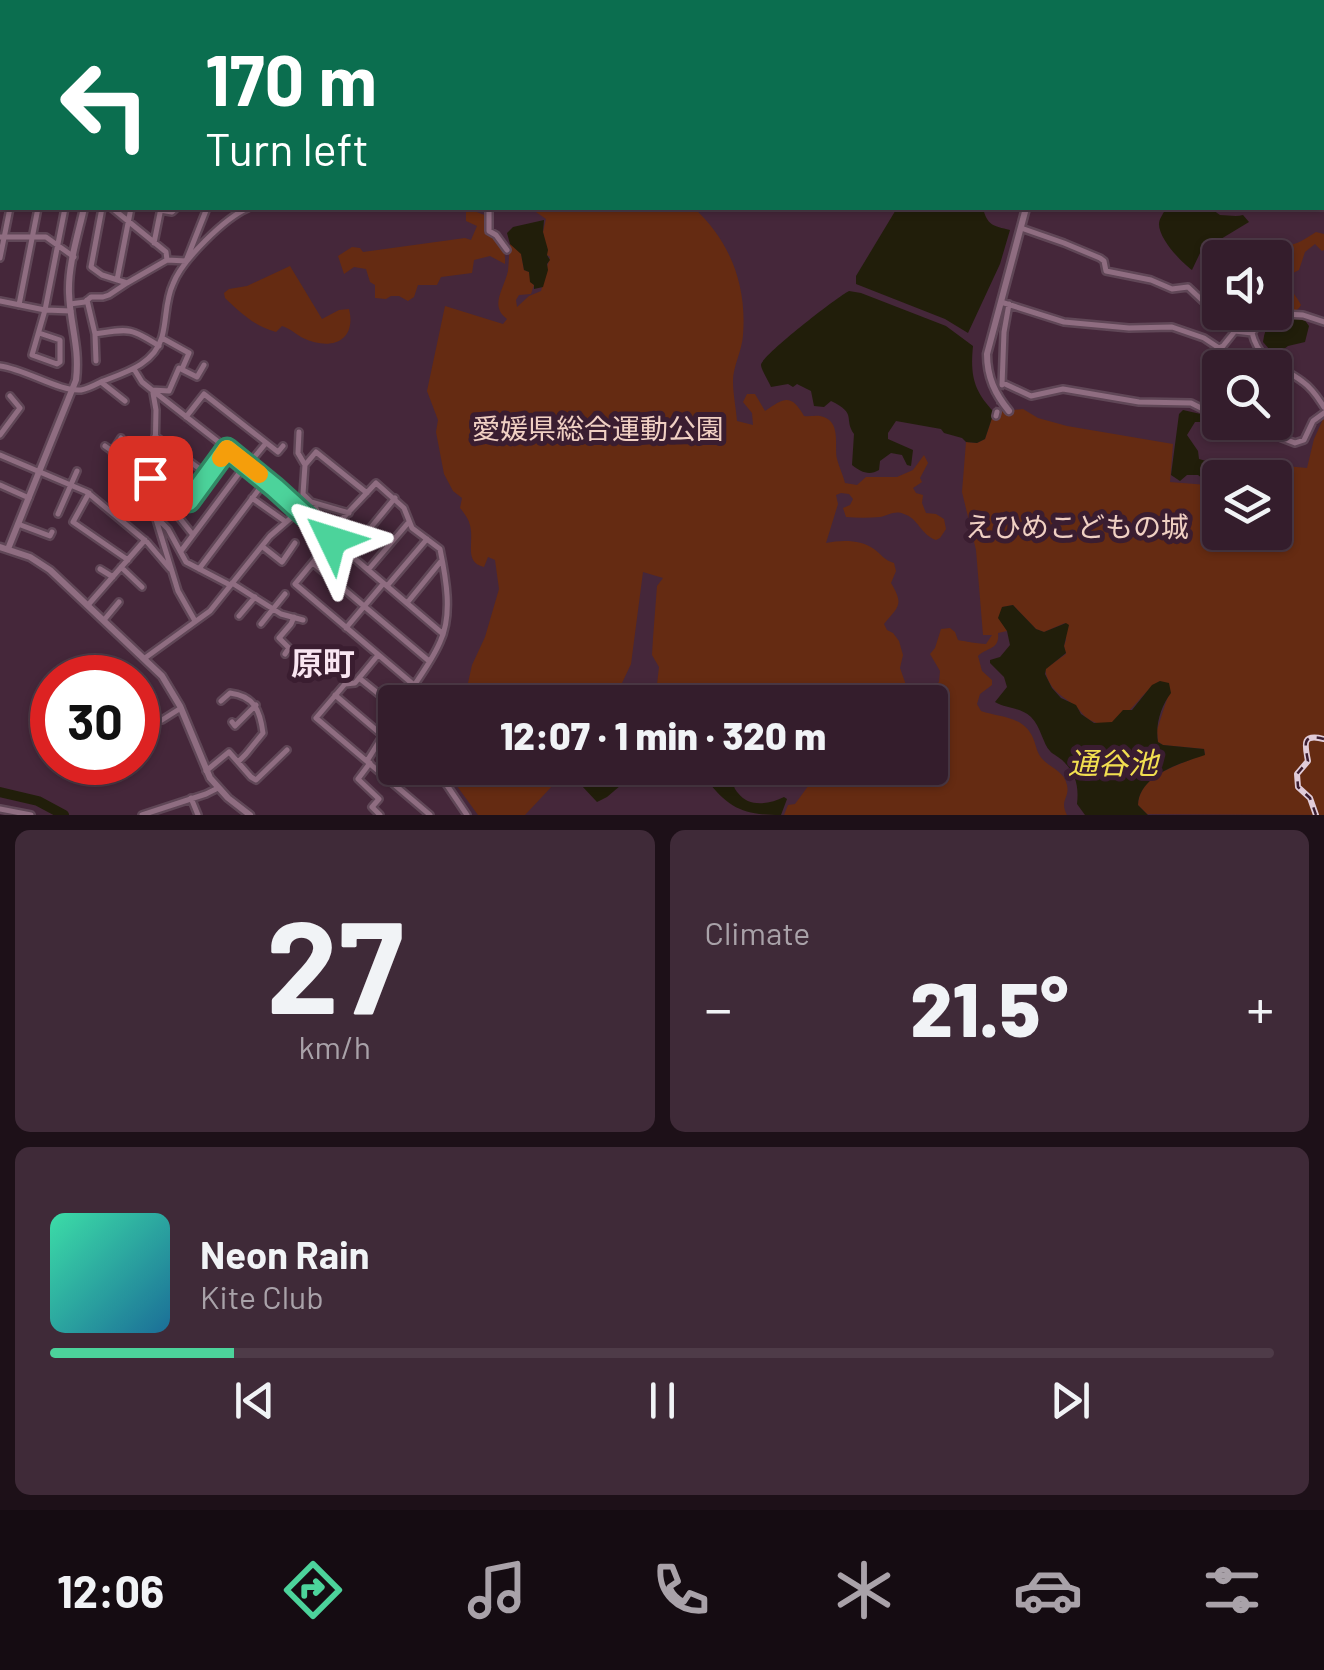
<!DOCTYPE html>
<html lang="en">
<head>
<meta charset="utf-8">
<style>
	:root { --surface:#341d2c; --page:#3f2a38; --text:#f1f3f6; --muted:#a9a2a9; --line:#4e3b48; --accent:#4cd39b }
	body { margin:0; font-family:Barlow,"Noto Sans JP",sans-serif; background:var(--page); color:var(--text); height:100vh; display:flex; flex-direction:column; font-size:38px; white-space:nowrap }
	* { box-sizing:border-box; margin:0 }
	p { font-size:32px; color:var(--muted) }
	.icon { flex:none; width:55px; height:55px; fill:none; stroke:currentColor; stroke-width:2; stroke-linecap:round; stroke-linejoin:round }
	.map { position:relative; height:815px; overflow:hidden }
	.details { display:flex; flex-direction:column; gap:15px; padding:15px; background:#1d1018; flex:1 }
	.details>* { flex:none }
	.guide { position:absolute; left:0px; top:0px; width:1325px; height:210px; box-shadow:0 2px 8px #0004,0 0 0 2px var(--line); background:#0b6e4f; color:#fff; overflow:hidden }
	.tools { position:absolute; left:1202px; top:240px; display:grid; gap:20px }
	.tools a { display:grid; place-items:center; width:90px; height:90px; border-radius:10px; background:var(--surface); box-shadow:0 2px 8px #0004,0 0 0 2px var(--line); font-size:50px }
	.speed { position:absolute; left:30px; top:655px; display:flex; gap:20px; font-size:50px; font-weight:700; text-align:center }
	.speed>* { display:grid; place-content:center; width:130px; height:130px; border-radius:50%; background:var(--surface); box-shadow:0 2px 8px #0004,0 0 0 2px var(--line); line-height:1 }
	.speed .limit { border:15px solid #d22; background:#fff; color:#111 }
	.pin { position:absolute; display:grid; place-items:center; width:85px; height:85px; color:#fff; margin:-42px; border-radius:20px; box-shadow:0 5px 15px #0006 }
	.me { position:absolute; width:110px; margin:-55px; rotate:311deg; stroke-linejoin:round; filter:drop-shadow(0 0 8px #0008) }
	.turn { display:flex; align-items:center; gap:35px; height:210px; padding:0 40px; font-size:45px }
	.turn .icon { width:130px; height:130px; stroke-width:2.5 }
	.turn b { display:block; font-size:70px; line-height:85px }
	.big { font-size:75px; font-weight:800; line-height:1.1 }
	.details .card { flex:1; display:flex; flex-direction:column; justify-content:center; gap:15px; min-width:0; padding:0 35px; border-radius:15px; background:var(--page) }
	.details .dial { align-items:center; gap:0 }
	.dial b { font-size:130px; line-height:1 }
	.song { display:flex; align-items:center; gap:30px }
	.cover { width:120px; height:120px; border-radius:15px; background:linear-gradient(135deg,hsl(160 70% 55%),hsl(200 70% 35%)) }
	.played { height:10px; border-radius:5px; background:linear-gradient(90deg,var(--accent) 15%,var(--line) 15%) }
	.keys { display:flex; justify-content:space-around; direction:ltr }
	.heat { display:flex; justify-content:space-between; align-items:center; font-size:55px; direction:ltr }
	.details .tiles { flex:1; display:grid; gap:15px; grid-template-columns:1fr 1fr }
	.card:last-child { grid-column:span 2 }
	.trip { position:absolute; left:378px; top:685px; width:570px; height:100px; border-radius:10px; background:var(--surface); box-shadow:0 2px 8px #0004,0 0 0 2px var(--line); font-weight:800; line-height:100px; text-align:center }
	.tab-bar { display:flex; height:160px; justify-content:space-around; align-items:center; background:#150c12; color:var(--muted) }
	.tab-bar .icon { width:70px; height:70px }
	.tab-bar .active { color:var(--accent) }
	.tab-bar b { font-size:45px; color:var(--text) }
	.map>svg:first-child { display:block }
	.green { fill:#652b12 }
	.water { fill:#211e0a }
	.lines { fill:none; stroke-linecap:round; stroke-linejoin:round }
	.river { stroke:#211e0a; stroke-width:10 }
	.minor-tunnel { stroke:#604455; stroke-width:5; stroke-dasharray:5 2.5; stroke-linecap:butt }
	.minor-casing { stroke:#604757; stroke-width:10 }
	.tertiary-casing { stroke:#604757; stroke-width:11 }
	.minor { stroke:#8f6d81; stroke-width:5 }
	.tertiary { stroke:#8f6d81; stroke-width:6 }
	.rail-casing { stroke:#e1ccd9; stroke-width:6 }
	.rail { stroke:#3a1d30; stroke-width:2.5; stroke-dasharray:8; stroke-linecap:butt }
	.route-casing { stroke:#318965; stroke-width:25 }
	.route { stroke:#4cd39b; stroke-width:18 }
	.slow { stroke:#f59e0b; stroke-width:18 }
	.labels { text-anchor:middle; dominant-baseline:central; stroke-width:10; stroke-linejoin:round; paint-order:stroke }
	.park-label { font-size:28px; fill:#f0d0c3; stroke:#3a1d30 }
	.water-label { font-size:30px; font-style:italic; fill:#f2df50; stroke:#3a1d30 }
	.quarter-label { font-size:32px; font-weight:bold; fill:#f9e5f1; stroke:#3a1d30 }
</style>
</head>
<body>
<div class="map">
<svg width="1324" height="815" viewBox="0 0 1324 815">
	<rect width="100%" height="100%" fill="#45273a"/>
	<path class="green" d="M466 208 487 216V231C500 241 506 248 505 264L490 256 474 260 472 273 441 277 437 285H418L414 297 408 301 399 296H391L386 299 375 298V285L370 282 366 269 354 267 344 274 338 256 352 247 360 248 363 252 465 238 471 240 477 226 466 221Z
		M534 208H694C730 241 747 285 743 335 742 351 733 366 733 381 733 394 736 408 737 421L753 425 752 413 743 402 747 394H755L765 411C784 398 791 393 804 416 809 417 815 415 820 416 842 420 834 445 837 459 839 467 843 475 845 483L857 485 866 477H897L913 470 924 455 928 463 920 478 922 482 913 488 916 493 923 495 922 503 926 513 936 514 944 519 946 529 940 538 936 540C921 535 918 518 904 514 895 510 889 515 880 517 869 518 857 518 846 517L843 508 850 505 853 499 849 494 841 493 836 495 838 504 826 543C841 540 860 539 874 549 882 555 884 560 894 563L896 571 891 583C904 605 899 606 884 624L887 630 893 633 899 641 903 655 900 668 906 685 928 692 939 682 940 671 930 654 935 648 941 629 950 628 955 632 958 640C962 641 981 644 986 644L992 635H983L976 550 962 492 966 442 977 443 985 439 994 412 1023 409 1038 418 1067 426 1173 444 1170 482 1207 485 1220 481V532H1275V478L1230 477 1266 464 1307 468 1314 439 1324 417V815L1147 814 1138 805C1139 775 1181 764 1205 754L1204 749 1163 745 1158 742 1157 730 1168 696 1160 681C1138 692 1121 738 1090 720 1083 716 1079 708 1073 704 1058 694 1048 687 1045 669L1066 654 1064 646 1066 640 1065 623 1044 632 1036 629 1013 605 1003 607 999 618 1007 631 998 633C1000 650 987 647 978 656L982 671 992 680V685L980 694 977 704 981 711C998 717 1021 716 1031 734 1035 740 1036 750 1040 756 1047 767 1064 770 1067 785 1070 798 1059 800 1067 815H784L788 805 795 804 817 774 820 768H930V702H655L659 667 652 655 653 638 657 586 663 578 643 572 631 664 613 702H460L466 692 472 665 485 637 499 589 495 560 488 557 484 567C462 562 476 540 469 522 469 520 462 510 460 508L462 498 453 491 444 474 436 432 438 420 427 391 445 306 503 324 507 319C489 306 504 289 508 271 509 262 509 252 510 244L521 253 524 270 529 272 531 282 534 285 531 294 519 295 516 300 517 307 529 296 541 291C544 281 546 269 550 257L547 255 543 232 546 219 533 210Z
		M1316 232 1324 234V250L1322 251 1315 244 1305 252 1299 270 1289 275C1286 287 1296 295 1301 305 1296 315 1285 312 1275 311V258L1240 257 1241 255 1254 240C1264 239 1268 242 1278 244 1294 248 1303 240 1316 232Z
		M290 266 322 319 339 310 349 309C357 342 330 351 303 338 297 335 291 329 282 326L276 332C254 326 241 313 225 298L224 293 229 289 247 286Z
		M465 768H569L525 815H478L449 775V771H459L468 777Z"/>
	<path class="water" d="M897 208H983C987 225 993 226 1010 230L1000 264 968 333 945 319 856 284V276Z
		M1166 208H1210L1220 215C1228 215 1236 217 1243 215L1249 222 1201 251 1192 270C1181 262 1158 238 1159 223 1160 217 1164 213 1166 208Z
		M544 220 543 232 548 250 547 255 550 260 547 264 548 270 543 287 534 289V285L530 282 529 272 524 270 521 254 510 244 507 233 513 227Z
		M849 291 861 293 946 326 973 346C970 376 974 391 994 412L985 439 977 443 966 442 962 438 944 433 941 429 896 421 888 433V439L913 450 911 466 907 465 902 455 891 453 880 461 879 470C869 476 861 472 852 465L854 434C843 418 858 414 831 401L824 407 814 406 811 391 797 384 793 387 788 384 771 387C769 382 761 369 761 365 761 356 837 297 849 291Z
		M1272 317 1304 319 1309 326 1305 342 1288 346 1280 352 1270 350 1263 342C1264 333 1267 325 1272 317Z
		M1183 410 1205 415 1211 423 1207 426 1200 422H1195L1187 435 1198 451 1199 459 1206 461 1209 476 1206 481 1198 475H1187L1180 481 1171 475 1179 414Z
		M1013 605 1036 629 1044 632 1066 623 1069 625 1064 646 1066 653 1046 669 1045 674 1052 688 1061 698 1076 705 1081 714 1094 723 1112 722 1123 710H1132L1152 685 1160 681 1169 683 1171 693C1161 706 1155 725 1158 742L1163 745 1204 749 1205 755C1181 763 1139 775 1138 805L1148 815H1085L1077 804C1079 787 1076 773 1063 761 1062 759 1051 753 1050 751 1043 744 1041 727 1031 717 1020 707 1007 709 995 702L1007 687 1004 677 990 663V660L1000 657 1010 645 1007 631 998 618 1002 607Z
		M597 768H641L607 797 597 802 582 786Z
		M717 768 727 771 725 777 727 783C741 789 729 782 738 793 749 808 770 804 784 797L787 799 781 815C744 815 729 809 706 779Z"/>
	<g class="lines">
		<path class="river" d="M782 0 784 2
			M0 792 38 801 64 815"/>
		<path class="minor-tunnel" d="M997 412 1002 386"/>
		<g class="minor-casing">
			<path id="minor" d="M482 0 492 2
				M677 0V2
				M847 0 852 2
				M1241 0 1242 2
				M42 2 43 0
				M74 2 75 0
				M123 2 125 0
				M155 2 156 0
				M183 2 184 0
				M307 2 308 0
				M417 2V0
				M506 2 507 0
				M769 2 772 0
				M925 2 926 0
				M1007 2V0
				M1126 2 1127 0
				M0 12 2 13
				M0 65H2
				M0 108 2 105
				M0 122 2 119
				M0 162 2 164
				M102 208 91 267 102 275 127 283 167 260
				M112 208 166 252 167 260 186 261 207 208
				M489 208V231L496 235 507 250
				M160 210 172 212 176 208
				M1021 228 1064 243 1100 258 1104 261 1106 271 1151 280 1172 289 1188 287 1235 331 1252 333C1260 364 1281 365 1303 382 1313 389 1318 398 1324 407
				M0 237H46L74 257
				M154 243 161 208
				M0 258 10 208
				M117 280 131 208
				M87 300 95 334 96 361
				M0 301 45 310 71 311
				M1001 302 1064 322 1129 328 1172 327 1204 338 1219 348 1223 346 1235 331
				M70 304 85 302 91 297H103L109 295 127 283
				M19 305 38 208
				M39 333 60 340V362L57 364 32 355 45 310 65 208
				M1252 333 1266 313 1303 315 1324 322
				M95 334C128 329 130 327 159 346
				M162 338 189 353 182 369
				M0 366C25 369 60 392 81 390 88 389 97 384 103 381 127 372 154 364 162 337 167 319 165 301 173 284 182 260 225 218 248 208
				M134 369 142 382 152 390 248 465 299 511 443 634
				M101 382 125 401
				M1003 383 1031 396 1063 389 1139 402 1191 403 1205 410 1221 427 1256 428 1295 443 1304 440 1313 421 1324 413
				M1002 385 1004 332 1009 304
				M152 390 169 391 179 368 197 377 204 365
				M153 393 156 410 155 458 149 475 150 492 146 505 155 516 178 591 195 621
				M996 416 997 412
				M186 417 204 394 278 452 283 446
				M299 432 298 453 305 465 303 494 311 502 349 513
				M0 435 20 408 10 396
				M155 436 208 475
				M105 446 150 478
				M112 452 121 438
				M0 455 87 492 147 542 170 569
				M248 465 266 443
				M305 465 316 452 367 493
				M150 472 188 500
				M126 483 146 505
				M0 485 29 498
				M170 487 163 497 193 535
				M89 493 73 522 128 560
				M252 498 286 522
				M314 503 325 533
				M58 514 77 471
				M178 516 226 450
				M157 518 168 529 186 562 230 585
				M18 524 50 536 52 532
				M327 535 376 483 404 508 412 528 440 549C446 578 453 615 440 642 431 663 415 683 403 702
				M332 539 295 584 414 685
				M263 547 282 562 295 543
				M181 551 246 464
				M349 554 395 498
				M313 563 429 661
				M121 567 142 587
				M100 569 113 577
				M199 569 266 480
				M368 570 408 523
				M232 583 281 614 303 620
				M387 586 427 539
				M407 603 442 560
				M88 605 145 540
				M239 616 255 597
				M104 620 119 602
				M261 624 285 594
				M346 628 383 584
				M285 654 289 648 279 638 291 624 294 617
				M378 655 355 683 345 684 316 718 430 815
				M145 658 210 611 270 536 299 511
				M359 678 395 707
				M335 695 395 746
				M221 701 230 693C254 696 260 710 263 733L246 754 238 762
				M162 720 181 708
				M232 722 235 726 256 705
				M367 761 395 716
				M370 763 358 779 379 799 372 807 380 815
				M420 768 428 774 440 775 467 815
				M206 771 229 752 251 777 256 780 287 750
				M191 798 198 815
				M0 809 31 815
				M142 815 206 794 218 788"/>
		</g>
		<g class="tertiary-casing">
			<path id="tertiary" d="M315 0 322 2
				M203 2 204 0
				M629 2 630 0
				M1009 411C995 394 987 377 987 354L1026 208
				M0 547 30 557 50 570 162 676 180 706 210 778 228 798 250 815
				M8 549 76 380C80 347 70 325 69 293 68 265 78 235 84 208"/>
		</g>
		<use href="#minor" class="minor"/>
		<use href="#tertiary" class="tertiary"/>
		<g class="rail-casing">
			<path id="rail" d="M1316 815 1310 798 1298 787 1297 774 1308 761C1305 745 1301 733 1324 739"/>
		</g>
		<use href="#rail" class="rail"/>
	</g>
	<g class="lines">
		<g class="route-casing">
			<path id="route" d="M150 478V472L189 501 227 449 275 488 332 540"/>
		</g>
		<use href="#route" class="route"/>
		<path class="slow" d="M221 458 227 449 259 474"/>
	</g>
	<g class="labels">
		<g class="park-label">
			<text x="598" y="428">愛媛県総合運動公園</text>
			<text x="1077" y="526">えひめこどもの城</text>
		</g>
		<g class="water-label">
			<text x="1113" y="762">通谷池</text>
		</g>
		<g class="quarter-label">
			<text x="323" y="662">原町</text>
		</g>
	</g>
</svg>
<div class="tools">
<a><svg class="icon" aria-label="sound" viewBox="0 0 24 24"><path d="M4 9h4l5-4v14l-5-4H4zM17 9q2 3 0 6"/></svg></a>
<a><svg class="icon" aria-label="search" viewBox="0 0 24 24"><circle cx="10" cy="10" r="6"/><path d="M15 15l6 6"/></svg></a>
<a><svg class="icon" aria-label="layers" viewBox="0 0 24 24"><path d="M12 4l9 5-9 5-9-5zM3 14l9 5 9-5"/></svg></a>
</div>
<div class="speed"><div class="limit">30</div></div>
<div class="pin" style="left:150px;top:478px;background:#d93025"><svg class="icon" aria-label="arrive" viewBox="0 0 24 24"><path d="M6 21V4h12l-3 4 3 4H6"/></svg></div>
<svg class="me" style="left:332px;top:540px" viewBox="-20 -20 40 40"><path d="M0-17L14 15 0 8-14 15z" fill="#4cd39b" stroke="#fff" stroke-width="4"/></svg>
<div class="trip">12:07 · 1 min · 320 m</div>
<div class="guide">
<div class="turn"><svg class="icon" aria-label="left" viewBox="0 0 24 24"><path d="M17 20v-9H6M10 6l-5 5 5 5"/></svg><div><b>170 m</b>Turn left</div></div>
</div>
</div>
<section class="details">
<div class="tiles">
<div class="card dial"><b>27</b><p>km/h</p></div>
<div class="card"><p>Climate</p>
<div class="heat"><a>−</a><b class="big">21.5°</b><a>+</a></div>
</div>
<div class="card">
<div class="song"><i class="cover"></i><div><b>Neon Rain</b><p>Kite Club</p></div></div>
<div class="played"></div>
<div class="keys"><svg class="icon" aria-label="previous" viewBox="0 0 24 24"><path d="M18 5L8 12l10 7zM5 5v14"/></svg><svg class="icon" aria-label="pause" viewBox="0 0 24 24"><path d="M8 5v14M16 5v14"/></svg><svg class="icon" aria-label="next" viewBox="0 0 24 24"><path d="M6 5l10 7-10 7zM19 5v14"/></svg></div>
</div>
</div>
</section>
<nav class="tab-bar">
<b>12:06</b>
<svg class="icon active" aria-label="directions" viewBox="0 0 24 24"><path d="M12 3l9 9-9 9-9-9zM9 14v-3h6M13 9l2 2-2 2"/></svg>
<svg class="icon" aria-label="music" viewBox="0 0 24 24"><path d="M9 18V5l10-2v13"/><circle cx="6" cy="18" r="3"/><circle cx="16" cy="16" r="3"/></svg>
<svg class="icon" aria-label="phone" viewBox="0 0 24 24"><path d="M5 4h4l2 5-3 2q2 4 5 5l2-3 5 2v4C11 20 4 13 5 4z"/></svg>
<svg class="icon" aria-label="climate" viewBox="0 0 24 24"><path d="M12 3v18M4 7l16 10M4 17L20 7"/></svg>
<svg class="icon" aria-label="car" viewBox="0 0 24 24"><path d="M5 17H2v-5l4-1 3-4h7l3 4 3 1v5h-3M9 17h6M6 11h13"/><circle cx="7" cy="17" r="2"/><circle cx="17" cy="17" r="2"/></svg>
<svg class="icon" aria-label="filters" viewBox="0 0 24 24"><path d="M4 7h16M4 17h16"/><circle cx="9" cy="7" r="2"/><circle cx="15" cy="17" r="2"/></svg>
</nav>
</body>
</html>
